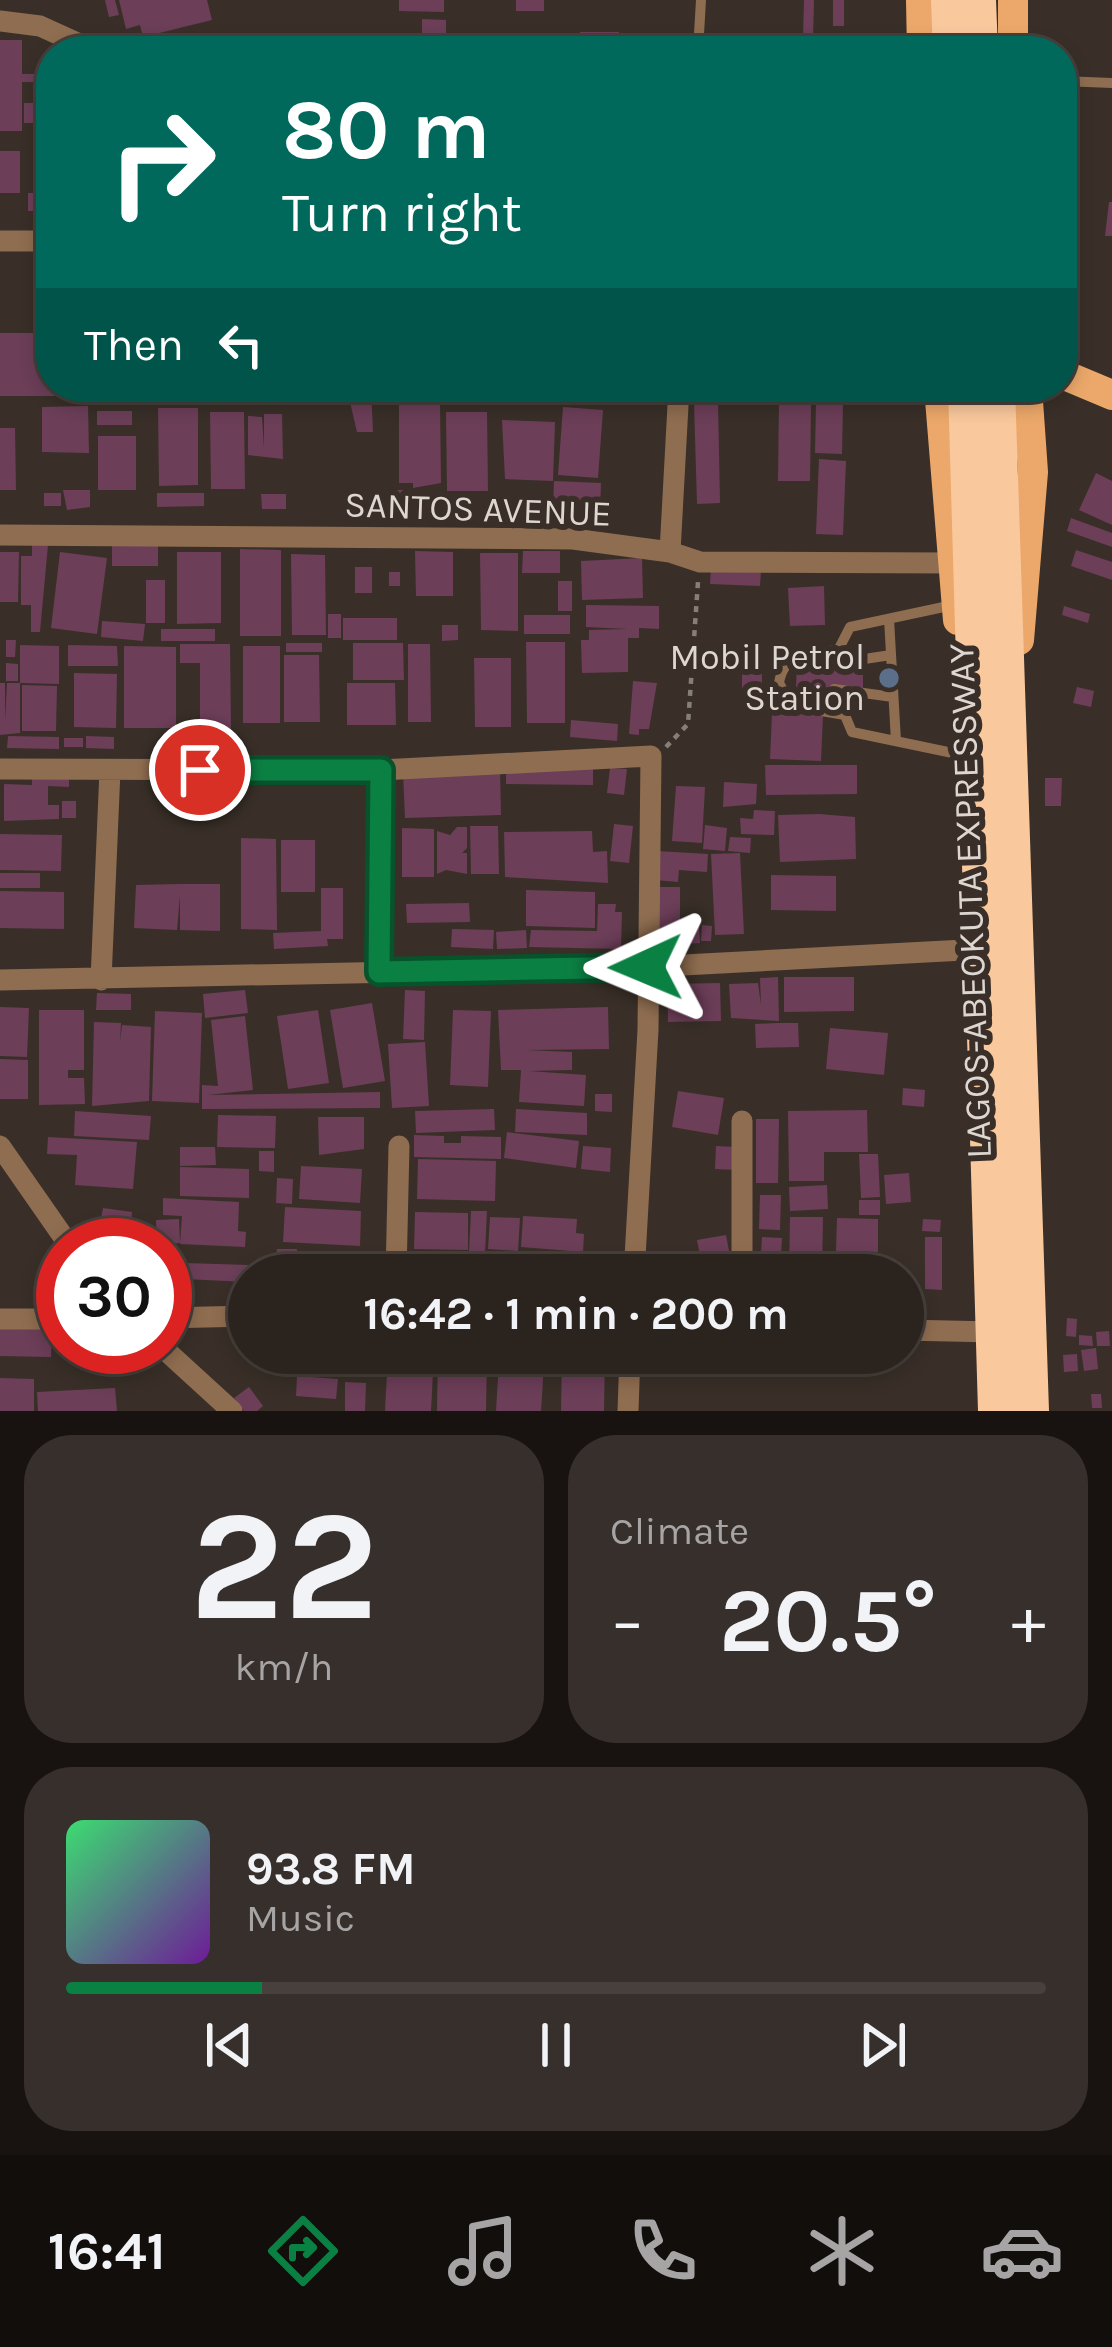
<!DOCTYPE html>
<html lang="en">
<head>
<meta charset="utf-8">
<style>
	:root { --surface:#2b231e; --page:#372f2b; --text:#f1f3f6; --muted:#a6a4a4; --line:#47403c; --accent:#0b8043 }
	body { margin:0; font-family:Karla,sans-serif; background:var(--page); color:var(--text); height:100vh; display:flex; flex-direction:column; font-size:45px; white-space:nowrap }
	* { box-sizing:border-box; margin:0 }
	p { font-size:39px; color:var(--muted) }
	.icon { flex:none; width:66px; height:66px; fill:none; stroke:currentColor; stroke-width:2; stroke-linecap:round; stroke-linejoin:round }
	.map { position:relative; height:1411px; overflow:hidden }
	.sheet { display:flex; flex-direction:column; gap:24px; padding:24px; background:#181310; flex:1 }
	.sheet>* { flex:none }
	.hud { position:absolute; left:36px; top:36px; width:1041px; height:366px; border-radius:48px; box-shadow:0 6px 18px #0003,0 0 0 3px var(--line); background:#00695c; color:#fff; overflow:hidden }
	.speed { position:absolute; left:36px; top:1218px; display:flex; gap:24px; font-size:60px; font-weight:700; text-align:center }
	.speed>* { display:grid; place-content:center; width:156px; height:156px; border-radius:50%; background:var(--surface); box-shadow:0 6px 18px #0003,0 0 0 3px var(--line); line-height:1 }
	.speed .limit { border:18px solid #d22; background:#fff; color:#111 }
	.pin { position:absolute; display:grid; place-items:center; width:102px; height:102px; color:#fff; margin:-51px; border:6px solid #fff; border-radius:50%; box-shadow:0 3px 12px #0007 }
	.me { position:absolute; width:132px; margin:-66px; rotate:269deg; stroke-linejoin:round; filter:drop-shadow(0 0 9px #0008) }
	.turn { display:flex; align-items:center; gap:42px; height:252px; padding:0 48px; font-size:54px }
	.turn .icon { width:156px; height:156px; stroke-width:2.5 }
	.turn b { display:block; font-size:84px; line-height:102px }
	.then { display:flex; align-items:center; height:114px; padding:0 48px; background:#0003; gap:24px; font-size:45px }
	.big { font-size:90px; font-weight:700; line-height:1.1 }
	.sheet .tile { flex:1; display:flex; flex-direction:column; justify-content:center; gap:18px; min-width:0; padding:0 42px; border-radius:48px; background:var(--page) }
	.sheet .dial { align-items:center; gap:0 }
	.dial b { font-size:156px; line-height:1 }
	.song { display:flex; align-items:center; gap:36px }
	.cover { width:144px; height:144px; border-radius:18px; background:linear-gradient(135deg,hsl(140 70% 55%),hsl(280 70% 35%)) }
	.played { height:12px; border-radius:6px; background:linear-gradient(90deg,var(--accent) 20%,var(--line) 20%) }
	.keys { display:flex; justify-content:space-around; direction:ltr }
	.heat { display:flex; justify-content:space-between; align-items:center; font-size:66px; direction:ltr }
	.sheet .tiles { flex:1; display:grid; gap:24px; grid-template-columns:1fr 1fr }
	.tile:last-child { grid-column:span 2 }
	.trip { position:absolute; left:228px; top:1254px; width:696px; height:120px; border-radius:60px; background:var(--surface); box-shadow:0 6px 18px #0003,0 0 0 3px var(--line); font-weight:700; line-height:120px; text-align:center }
	.tab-bar { display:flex; height:192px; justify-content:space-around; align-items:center; background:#110e0c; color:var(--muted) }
	.tab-bar .icon { width:84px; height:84px }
	.tab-bar .active { color:var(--accent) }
	.tab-bar b { font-size:54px; color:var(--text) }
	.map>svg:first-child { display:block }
	.building { fill:#6c3e58 }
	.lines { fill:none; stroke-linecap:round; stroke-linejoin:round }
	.path { stroke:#867e78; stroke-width:4.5; stroke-dasharray:6 6; stroke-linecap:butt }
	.lane { stroke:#8f6d50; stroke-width:10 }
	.street { stroke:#8f6d50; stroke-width:21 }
	.primary { stroke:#eca86a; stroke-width:30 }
	.highway { stroke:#fac89d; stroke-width:36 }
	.route-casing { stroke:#07532c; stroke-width:30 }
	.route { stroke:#0b8043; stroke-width:21 }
	.service-dot { fill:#5c6f8a; stroke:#392f28; stroke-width:4.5 }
	.labels { text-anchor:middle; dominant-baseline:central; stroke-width:12; stroke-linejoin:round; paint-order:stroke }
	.street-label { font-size:36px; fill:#ddd6d1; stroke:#392f28 }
	.poi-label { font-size:36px; fill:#ddd6d1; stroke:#392f28; text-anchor:end }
</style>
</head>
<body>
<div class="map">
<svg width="1112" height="1411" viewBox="0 0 1112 1411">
	<rect width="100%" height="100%" fill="#392f28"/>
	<path class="building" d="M105 0H115L119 15 109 17Z
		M119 0H207L212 20 143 37 140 25 126 29Z
		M399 0H444V12L399 11Z
		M516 0H544V11H516Z
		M804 0H814L813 38 803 37Z
		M833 0H844V26H833Z
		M422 19 446 20V51H422Z
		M580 32H619V51H580Z
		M0 40H22V74H34V82H22V131H0Z
		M36 82H48L51 92V188L39 179Z
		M24 103H33V123H24Z
		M0 151H20V193H0Z
		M28 193H51V211H28Z
		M1109 202H1112V236H1105Z
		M0 333H51L55 396H0Z
		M308 387H371L373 432H357L350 402H308Z
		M381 387H429V396H381Z
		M598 387H639L638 399 598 397Z
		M746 387H763V399L745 398Z
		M76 393H94V402H76Z
		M718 401 720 503 697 504 694 402Z
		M779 401 811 402 810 481H778Z
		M399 402H440L441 483 413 488V483H399Z
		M816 403H843L842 454 815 453Z
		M88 406 89 453 42 452V407Z
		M563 407 603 410 598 478 558 475Z
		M158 408H198V485L159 486Z
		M97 411H132V425H97Z
		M210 412H244L245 489H211Z
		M446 412H487L488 491H447Z
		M264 414H282L283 459 248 455V416L262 417 264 448Z
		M502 420 555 422 553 481 505 479Z
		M0 428H15L16 490H0Z
		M98 436H136V490H98Z
		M819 459 846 461 843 535 816 534Z
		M1096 473 1112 481V525L1079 510Z
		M554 481 601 483 600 511 553 509Z
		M63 490H90V507L67 510Z
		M390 490H411V505H390Z
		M44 493H61V506H44Z
		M157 493H204V506L157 507Z
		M261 494H286V509H262Z
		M1071 518 1112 533V547L1067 531Z
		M112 542H158V566H112Z
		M32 545H48L40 632H31V605H21V556H32Z
		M240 549 281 550V636H240Z
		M1076 550 1112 562V580L1071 566Z
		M415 551 453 552V596H416Z
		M523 551H560V573H522Z
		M0 552H19L18 602H0Z
		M60 552 107 558 97 634 51 628Z
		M177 552H221V623L177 624Z
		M480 553H518V631L481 630Z
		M291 554 325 555 326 635H292Z
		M642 558 643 598 582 600 581 561Z
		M355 567H372V593H355Z
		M711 568 761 570 760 586 710 584Z
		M389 572H400V586H389Z
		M146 580H165V623H146Z
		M558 581H572V611H558Z
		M824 586 825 625 790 626 788 588Z
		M586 605 659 606V629L639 628V638H628V672L582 673 581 640H589V630L627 629 586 627Z
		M1064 606 1090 614 1088 623 1062 615Z
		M328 614H341V638H328Z
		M524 615H570V634H524Z
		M343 618H397V640H343Z
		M102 621 145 624 143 641 101 637Z
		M442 625H458V640L442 641Z
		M161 629H215V641H161Z
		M6 640H16L15 657H6Z
		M526 642H565V723H527Z
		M286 643H322V652H286Z
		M353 643H403L404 680H353Z
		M180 644H230L231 729 200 728V663H180Z
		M408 644H430L431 722H408Z
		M20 645 59 646V684L20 683Z
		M68 645 117 646 118 666H68Z
		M124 646 176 647V728H124Z
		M243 646H280V723H243Z
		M284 655H319L320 722H284Z
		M474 658H511V727H475Z
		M6 663 18 664V681H6Z
		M797 664 863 665V688L796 687Z
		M74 673 117 674 116 728 74 727Z
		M742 673 762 674V691H742Z
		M633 681 657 683 649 729H639V735L629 734Z
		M0 683H5V721L7 683H20V733L0 735Z
		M347 683H395L396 725H347Z
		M22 685 57 686 56 731H22Z
		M1077 687 1094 691 1091 707 1073 703Z
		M772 713 823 715 821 761 770 759Z
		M571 720 618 724 617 741 570 737Z
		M8 736 59 737V749L7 748Z
		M86 736 114 737V749L86 748Z
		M64 738H83V747H64Z
		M765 765H857V794L766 795Z
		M506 768H593V785L506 784Z
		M610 768 627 769 624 795 607 793Z
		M500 769 501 815 405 818 403 772Z
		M32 774H69V787L48 786V805H59V819L4 821V784L32 785Z
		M1045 778H1062L1061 806H1045Z
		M724 782 757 784 756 804 723 807Z
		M676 786 705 787 702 843 672 841Z
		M62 801H76V818H62Z
		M754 810 775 811 774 835 741 834 740 818 753 819Z
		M819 814 855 817 856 859 780 862 778 815Z
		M614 824 633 826 629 863 610 861Z
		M705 825 727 828 725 851 703 849Z
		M470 826H498L499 874H471Z
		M457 827H467V848L462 853H467V874L446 870 437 874V831L450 835Z
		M402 828 434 829V877H402Z
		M592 831 593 852 607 851 608 883 505 877 504 832Z
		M0 834 62 835 61 871 0 870Z
		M730 837 751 838 750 853 728 851Z
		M241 838 276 839 277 930 241 929Z
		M281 840H315V892H281Z
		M657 851 708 854 707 872 679 870 678 882 655 880Z
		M740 853 744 934 715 935 711 854Z
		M0 873H40V888H0Z
		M771 875 836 876V911L771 910Z
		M180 884H220V931L180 930V896L177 930 134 928 136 885Z
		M653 887H680V944H653Z
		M321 888H343V939H327L328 946 274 949 273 933 321 931Z
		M526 890 595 892V928L526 926Z
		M0 891 64 892V929L0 928Z
		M469 903 470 922 407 923 406 904Z
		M598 904H616L615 912H622L621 949 529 947 531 930 597 931Z
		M702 925 712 926 711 941H701Z
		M699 927 700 943 682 944 681 928Z
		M452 929 494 930 493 949 451 947Z
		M526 930 527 948 497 949 496 932Z
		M778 977 779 1021 731 1018 729 984 758 983 761 1005 760 978Z
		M784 977H854V1011L784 1012Z
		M720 983 721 1021 668 1022 667 984Z
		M245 990 248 1013 205 1018 203 994Z
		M405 990 425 991 424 1040 403 1039Z
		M97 993 131 994V1010H96Z
		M372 1003 385 1081 343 1088 330 1010Z
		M0 1007 29 1008 27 1057 0 1056Z
		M608 1007 609 1049 526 1050 572 1052V1070L529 1071 586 1075 584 1106 519 1102 521 1070H501L498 1010Z
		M39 1010H84V1070H68V1078H84L85 1104 39 1105Z
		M318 1010 329 1083 288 1089 277 1016Z
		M453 1010 491 1011 488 1087 450 1085Z
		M155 1011 202 1013 199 1103 152 1101Z
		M245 1016 253 1090 208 1095 380 1092V1108L202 1109V1085L218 1086 211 1020Z
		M94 1022 121 1023 120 1042 122 1025 151 1027 149 1101 92 1106Z
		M777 1023H798L799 1047 756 1048 755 1024Z
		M830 1028 888 1033 884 1075 826 1069Z
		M425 1042 429 1106 392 1108 388 1044Z
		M0 1059 28 1060V1099H0Z
		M903 1088 925 1090 924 1107 902 1105Z
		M678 1091 724 1098 718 1135 672 1127Z
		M595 1094H612V1112L595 1111Z
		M494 1109 495 1130 416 1133 415 1111Z
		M516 1109 587 1113V1135L515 1132Z
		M867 1110 868 1152H824V1181H789L788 1111Z
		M75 1111 151 1116 149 1140 74 1136Z
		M218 1115 276 1116 275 1148 217 1147Z
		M318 1117H364V1149L319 1155Z
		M756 1119H779L778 1183H756Z
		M507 1132 579 1141 576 1168 504 1158Z
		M414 1135 444 1136V1143H461V1136L501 1137V1159L414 1157Z
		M48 1137 137 1142 133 1189 75 1185 77 1155 47 1154Z
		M583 1146 611 1148 610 1172 581 1169Z
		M716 1146 736 1147 735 1170 715 1169Z
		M180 1147H215L216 1165 180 1166Z
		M259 1151H274V1172L259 1171Z
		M859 1154H878L880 1197 861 1198Z
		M418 1159 496 1161 495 1201 417 1199Z
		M301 1166 362 1169 360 1203 299 1199Z
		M180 1167 249 1169V1198L180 1196Z
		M909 1173 911 1202 886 1204 884 1175Z
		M277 1178 293 1179 292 1204 276 1203Z
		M827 1185 828 1209 790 1211 789 1187Z
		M760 1195H781L780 1230 759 1229Z
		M163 1198 239 1202 238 1231 246 1232 245 1247 180 1244 182 1216 163 1215Z
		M859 1200H880V1215H859Z
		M285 1207 361 1211 360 1246 283 1242Z
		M103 1208 132 1212 131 1224 101 1219Z
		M471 1211H487L485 1253 469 1252Z
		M415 1212 468 1213V1250L414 1249Z
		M523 1216 577 1219 576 1233 584 1234 583 1252 521 1247Z
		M490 1217 520 1218 518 1251 488 1249Z
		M790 1217H823L822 1275H789Z
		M837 1218 878 1219V1252L836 1251Z
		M179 1219 180 1243 157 1245 156 1220Z
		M923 1219 941 1220 940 1232 922 1231Z
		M726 1235 730 1256 701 1261 697 1240Z
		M762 1237 782 1238 780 1271 760 1270Z
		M925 1237H942V1290L925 1289Z
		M277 1249H297L296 1275H275Z
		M837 1254 858 1255 857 1275H837Z
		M861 1256H876V1275H861Z
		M418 1257H467V1272H418Z
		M545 1258 587 1262 586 1275H544Z
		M299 1259 350 1260V1275H299Z
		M507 1260 529 1262 528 1275H506Z
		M184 1263 249 1265 248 1282 184 1279Z
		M1067 1318 1077 1319 1076 1337 1066 1336Z
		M0 1328 52 1329 51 1357 0 1356Z
		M1109 1331 1110 1346H1097L1096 1332Z
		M1079 1335 1092 1336 1093 1346 1079 1345Z
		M72 1347H93L97 1354 82 1364Z
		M1096 1348 1098 1369 1084 1371 1081 1350Z
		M299 1353H362V1359L312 1358Z
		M388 1353H434L431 1411H385Z
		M438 1353H487L486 1411H437Z
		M562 1353H605L604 1411H561Z
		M695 1353H731L730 1372H695Z
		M733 1353H751V1371H741V1360H733Z
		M803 1353H855L853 1375 801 1371Z
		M1077 1354 1078 1371 1064 1372 1063 1355Z
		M499 1361 544 1364 541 1411H496Z
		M297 1376 338 1379 336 1399 296 1396Z
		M0 1378 34 1379V1411H0Z
		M345 1382 366 1383 365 1411H345Z
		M249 1387 263 1406 257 1411H244L234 1398Z
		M115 1388 117 1411H38L37 1392Z
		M1091 1394H1101L1102 1408H1092Z"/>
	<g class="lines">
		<path class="path" d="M666 747 688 724 698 582"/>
		<path class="lane" d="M698 51 701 0
			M1062 81 1112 83
			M889 619 896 741
			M839 650C812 652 784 651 779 683L792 706 845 715
			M831 664 850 627 953 605
			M831 664 891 655
			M834 689 852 732 967 756
			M834 689 893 697"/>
		<path class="street" d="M0 21 40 26 95 51
			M0 241H51
			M0 535 573 539 670 552 700 562 952 563
			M670 552 679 387
			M0 769 381 770 651 756 648 1030 634 1275
			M379 972 381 770
			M0 980 646 967 983 949
			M101 980 110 770
			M742 1121V1275
			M0 1146 69 1245
			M396 1275 399 1146
			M165 1318 249 1316
			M0 1319H63
			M903 1330 994 1332
			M162 1347 232 1411
			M628 1411 630 1353"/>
		<path class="primary" d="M921 0 922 51
			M1013 0V51
			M1062 374 1112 395
			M939 387 958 620
			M1019 640 1033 472 1027 387"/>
		<path class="highway" d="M949 0 951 51
			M978 0 980 51
			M966 387 996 1411
			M997 387 1031 1411"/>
	</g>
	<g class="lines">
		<g class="route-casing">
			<path id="route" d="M200 770H381L379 972 646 967"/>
		</g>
		<use href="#route" class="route"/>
	</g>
	<circle class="service-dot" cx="889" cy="678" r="12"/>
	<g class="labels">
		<g class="street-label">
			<text transform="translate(478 509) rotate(2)">SANTOS AVENUE</text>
			<text transform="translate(970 901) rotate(-92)">LAGOS-ABEOKUTA EXPRESSWAY</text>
		</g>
		<g class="poi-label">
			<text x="865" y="657">Mobil Petrol<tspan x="865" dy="41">Station</tspan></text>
		</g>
	</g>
</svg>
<div class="speed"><div class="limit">30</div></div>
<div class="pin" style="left:200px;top:770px;background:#d93025"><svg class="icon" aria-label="arrive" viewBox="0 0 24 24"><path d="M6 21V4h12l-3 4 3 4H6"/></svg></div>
<svg class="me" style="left:646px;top:967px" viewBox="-20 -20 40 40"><path d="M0-17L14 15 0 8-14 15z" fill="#0b8043" stroke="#fff" stroke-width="4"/></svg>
<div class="trip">16:42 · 1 min · 200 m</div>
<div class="hud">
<div class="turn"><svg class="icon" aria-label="right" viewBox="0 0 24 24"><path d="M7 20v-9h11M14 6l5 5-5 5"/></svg><div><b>80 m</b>Turn right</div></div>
<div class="then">Then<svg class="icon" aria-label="left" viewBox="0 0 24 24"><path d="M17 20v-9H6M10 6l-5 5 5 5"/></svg></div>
</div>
</div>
<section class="sheet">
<div class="tiles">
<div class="tile dial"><b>22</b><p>km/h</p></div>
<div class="tile"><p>Climate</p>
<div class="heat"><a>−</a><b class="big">20.5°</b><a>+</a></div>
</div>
<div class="tile">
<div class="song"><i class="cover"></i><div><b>93.8 FM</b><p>Music</p></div></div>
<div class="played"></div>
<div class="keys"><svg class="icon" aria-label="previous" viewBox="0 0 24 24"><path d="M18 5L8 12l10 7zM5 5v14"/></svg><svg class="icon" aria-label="pause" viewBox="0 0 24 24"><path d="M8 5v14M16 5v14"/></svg><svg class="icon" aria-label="next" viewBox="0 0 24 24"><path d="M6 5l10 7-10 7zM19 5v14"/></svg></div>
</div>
</div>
</section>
<nav class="tab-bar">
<b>16:41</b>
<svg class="icon active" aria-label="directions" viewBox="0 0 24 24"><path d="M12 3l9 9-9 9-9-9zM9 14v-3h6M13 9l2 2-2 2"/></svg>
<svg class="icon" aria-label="music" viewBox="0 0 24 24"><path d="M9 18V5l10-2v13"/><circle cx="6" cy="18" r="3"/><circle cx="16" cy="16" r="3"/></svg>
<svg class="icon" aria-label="phone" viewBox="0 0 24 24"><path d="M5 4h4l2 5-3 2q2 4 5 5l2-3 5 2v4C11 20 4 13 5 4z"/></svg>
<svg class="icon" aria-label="climate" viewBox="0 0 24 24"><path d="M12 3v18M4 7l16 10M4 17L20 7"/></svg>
<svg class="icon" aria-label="car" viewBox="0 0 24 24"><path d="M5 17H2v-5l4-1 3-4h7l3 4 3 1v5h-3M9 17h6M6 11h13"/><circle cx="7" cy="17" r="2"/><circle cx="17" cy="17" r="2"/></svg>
</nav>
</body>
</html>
